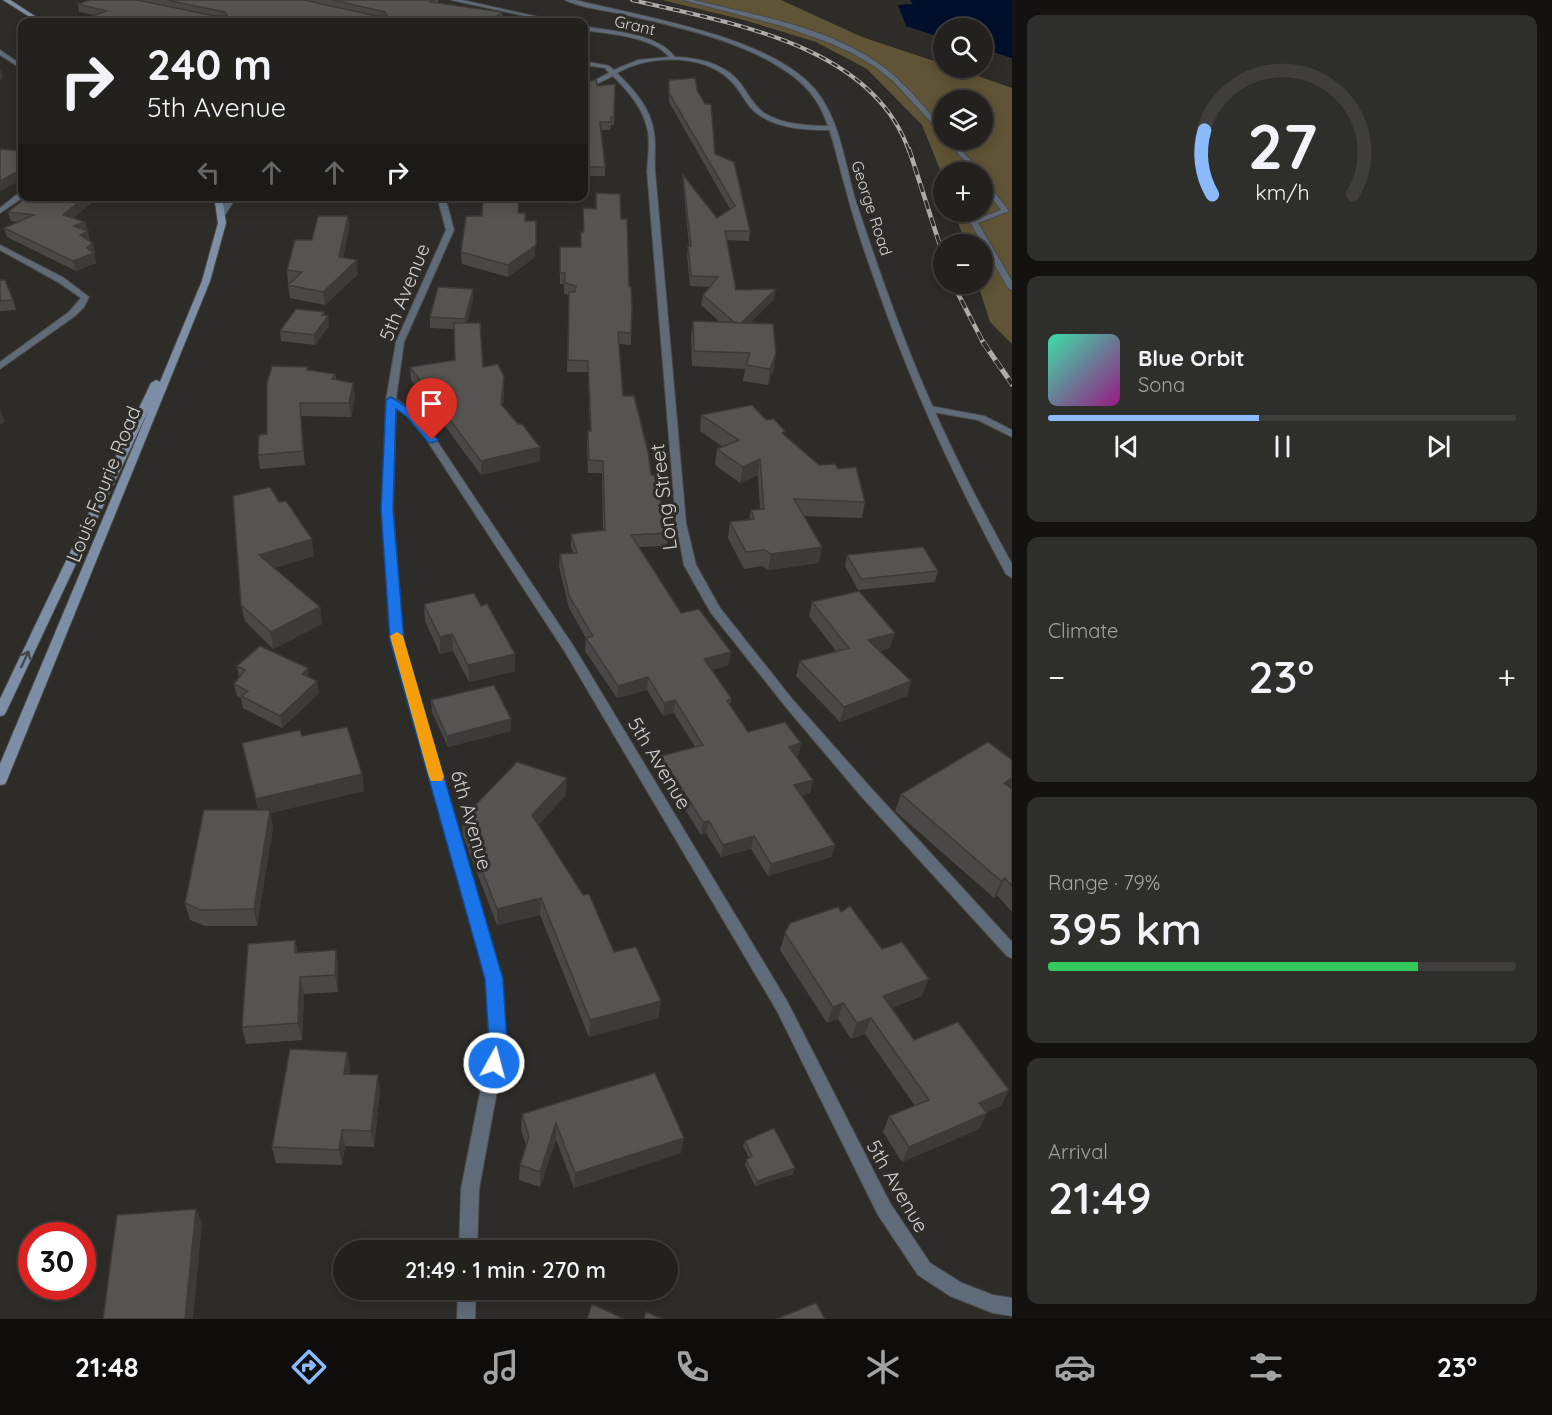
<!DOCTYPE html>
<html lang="en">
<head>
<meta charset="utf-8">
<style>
	:root { --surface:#22211e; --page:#2e2e2b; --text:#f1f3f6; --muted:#a2a3a4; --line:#3f3e3c; --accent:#8bbafc }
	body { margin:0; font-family:Quicksand,sans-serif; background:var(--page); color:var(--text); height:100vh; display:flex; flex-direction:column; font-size:22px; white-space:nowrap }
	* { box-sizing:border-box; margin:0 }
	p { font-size:20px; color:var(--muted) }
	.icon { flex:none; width:33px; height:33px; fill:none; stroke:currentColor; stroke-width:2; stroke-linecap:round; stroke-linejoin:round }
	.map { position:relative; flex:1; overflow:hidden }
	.drawer { display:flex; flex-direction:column; gap:15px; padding:15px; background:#131210; width:540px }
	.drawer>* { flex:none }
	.hud { position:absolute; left:18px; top:18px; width:570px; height:183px; border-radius:12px; box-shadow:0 3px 15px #0003,0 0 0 2px var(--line); background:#22211e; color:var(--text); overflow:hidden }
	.buttons { position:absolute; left:933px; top:18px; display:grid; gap:12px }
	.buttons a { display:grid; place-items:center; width:60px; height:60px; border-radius:50%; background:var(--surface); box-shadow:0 3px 15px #0003,0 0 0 2px var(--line); font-size:30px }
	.speed { position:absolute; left:18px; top:1222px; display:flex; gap:12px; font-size:30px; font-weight:700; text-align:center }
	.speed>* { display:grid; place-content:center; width:78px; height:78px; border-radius:50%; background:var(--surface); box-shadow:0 3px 15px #0003,0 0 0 2px var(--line); line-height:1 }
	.speed .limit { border:9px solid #d22; background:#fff; color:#111 }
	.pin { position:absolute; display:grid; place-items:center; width:51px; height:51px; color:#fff; margin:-62px -26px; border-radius:50% 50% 50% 0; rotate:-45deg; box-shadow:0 0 6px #0007 }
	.pin .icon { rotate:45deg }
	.me { position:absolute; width:66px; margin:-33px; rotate:7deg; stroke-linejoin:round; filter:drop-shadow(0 0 4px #0008) }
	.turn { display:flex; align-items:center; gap:21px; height:126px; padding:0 30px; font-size:27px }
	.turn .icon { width:78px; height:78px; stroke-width:2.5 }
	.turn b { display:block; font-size:42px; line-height:51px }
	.lanes { display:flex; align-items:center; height:57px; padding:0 30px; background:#0003; justify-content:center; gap:30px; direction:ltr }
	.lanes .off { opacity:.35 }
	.big { font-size:45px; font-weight:600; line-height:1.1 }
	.drawer .tile { flex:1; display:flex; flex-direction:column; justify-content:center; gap:9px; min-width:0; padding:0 21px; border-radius:12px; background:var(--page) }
	.drawer .dial { align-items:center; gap:0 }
	.dial svg { height:156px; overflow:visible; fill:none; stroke:var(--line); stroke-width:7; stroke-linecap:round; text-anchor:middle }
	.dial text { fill:var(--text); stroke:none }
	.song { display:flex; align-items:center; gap:18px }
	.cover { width:72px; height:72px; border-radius:9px; background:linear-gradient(135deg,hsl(160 70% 55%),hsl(310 70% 35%)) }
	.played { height:6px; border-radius:3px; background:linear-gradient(90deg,var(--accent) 45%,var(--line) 45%) }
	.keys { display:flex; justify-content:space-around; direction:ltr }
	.heat { display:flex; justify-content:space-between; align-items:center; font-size:33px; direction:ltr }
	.charge { height:9px; border-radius:4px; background:linear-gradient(90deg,#34c759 79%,var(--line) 0) }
	.trip { position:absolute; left:333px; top:1240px; width:345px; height:60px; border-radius:30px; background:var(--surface); box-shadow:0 3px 15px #0003,0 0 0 2px var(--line); font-weight:600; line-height:60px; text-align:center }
	.tab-bar { display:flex; height:96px; justify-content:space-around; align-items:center; background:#0e0d0c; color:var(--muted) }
	.tab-bar .icon { width:42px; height:42px }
	.tab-bar .current { color:var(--accent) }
	.tab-bar b { font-size:27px; color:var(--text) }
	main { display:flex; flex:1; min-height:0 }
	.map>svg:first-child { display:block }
	.green { fill:#605436; fill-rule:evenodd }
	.water { fill:#000f2b }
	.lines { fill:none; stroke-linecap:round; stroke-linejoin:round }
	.service-casing { stroke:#4b4a46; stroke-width:2 }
	.minor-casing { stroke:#4b4a46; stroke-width:2 }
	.tertiary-casing { stroke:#4b4a46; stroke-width:2 }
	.secondary-casing { stroke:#4b4a46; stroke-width:2 }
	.service { fill:#606b7a; fill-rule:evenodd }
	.minor { fill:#606b7a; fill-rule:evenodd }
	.tertiary { fill:#606b7a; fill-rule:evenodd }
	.secondary { fill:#7d8ea7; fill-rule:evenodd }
	.rail-far2-casing { stroke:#adaca9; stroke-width:4 }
	.rail-far1-casing { stroke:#adaca9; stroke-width:4.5 }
	.rail-casing { stroke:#adaca9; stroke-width:5 }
	.rail-far2 { stroke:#2d2c28; stroke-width:2; stroke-dasharray:7; stroke-linecap:butt }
	.rail-far1 { stroke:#2d2c28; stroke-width:3; stroke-dasharray:9; stroke-linecap:butt }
	.rail { stroke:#2d2c28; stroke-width:4; stroke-dasharray:11; stroke-linecap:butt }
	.wall { fill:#4a4845 }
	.shaded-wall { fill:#3c3b38 }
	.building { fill:#565450; stroke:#3c3b38; stroke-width:1.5 }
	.oneway { stroke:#45494e }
	.route { fill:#1a73e8; stroke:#114b97; stroke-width:1.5 }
	.slow { fill:#f59e0b }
	.labels { text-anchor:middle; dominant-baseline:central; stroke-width:6; stroke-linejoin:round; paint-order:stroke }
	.far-street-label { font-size:16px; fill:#d2d1cf; stroke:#2d2c28 }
	.street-label { font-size:20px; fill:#d2d1cf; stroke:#2d2c28 }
</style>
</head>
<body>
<main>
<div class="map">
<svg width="1012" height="1319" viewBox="0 0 1012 1319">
	<rect width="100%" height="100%" fill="#2d2c28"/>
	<path class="green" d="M662 0H781L862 37 943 64 944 68H955L1012 88V344L990 322 978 284H982V244H965L955 212H982V172H944L943 177 922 125 867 69 816 42 744 20ZM944 100H982V140H944Z"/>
	<path class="water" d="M910 0H1012V58L983 49 982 28H944L943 38 906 26 898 5 913 4Z"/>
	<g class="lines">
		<g class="service-casing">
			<path id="service" d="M683 0H693C759 16 836 28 890 72 910 89 926 110 944 129V136L893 81 874 66 852 53 830 43 782 26Z
				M946 140H952L981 172H975Z
				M982 176 1009 211 978 223 1012 281V290L1008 288 970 222 1001 210 982 184Z
				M930 406 984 416 1012 430V437L978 420 927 411 925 409Z"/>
		</g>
		<g class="minor-casing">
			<path id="minor" d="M451 0H462L561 22H553Z
				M584 26C612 32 656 32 675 57 699 58 725 63 741 84 748 94 753 105 764 113 784 125 808 126 831 126L834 128 831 130C807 130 780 129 759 115 746 107 742 91 730 80 702 53 649 55 617 73 634 90 651 108 654 133 656 145 654 159 655 171L686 523 696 565 720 608 793 700 871 788 1012 942V958L1007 956 861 796 785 706 711 613 684 565 676 523 647 171C648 159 650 144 648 132 644 109 629 92 613 76L584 90V86L609 73 605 68 584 65V61L609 66 614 70 638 60 669 57C653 36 607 34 584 30Z
				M0 50 22 65V69L0 55Z
				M19 193H22V196H25L0 213V208Z
				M230 196H237L225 215H219L218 213Z
				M437 196H445L454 230 404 342 396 399 413 411 435 438 574 647 787 1001 890 1203 930 1263 962 1283 993 1295 1012 1298V1316L993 1313 950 1296 918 1275 878 1215 777 1011 565 652 428 442 407 415 396 407 393 509 403 640 502 979 506 1042 479 1189 477 1251H459L461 1189 490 1042 486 979 391 640 383 509 386 400 396 342 446 230Z
				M0 245 64 278 89 297 84 307 75 316 0 369V362L69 312 81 298 58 282 0 250Z
				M458 1290H476L475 1319H457Z"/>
		</g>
		<g class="tertiary-casing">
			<path id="tertiary" d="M565 0H575C640 16 759 35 808 82 840 112 844 163 856 202 871 247 886 291 903 335 933 414 971 490 1012 564V578L1006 574C955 480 910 383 875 281 864 250 853 218 845 186 837 160 833 133 821 109 812 92 800 80 784 70 741 40 673 26 622 14 604 10 582 8 565 0Z"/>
		</g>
		<g class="secondary-casing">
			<path id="secondary" d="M3 0H10L44 22H38Z
				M214 196H222L226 223 210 281 7 780 5 784 0 785V764L149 409 6 712 4 715 0 716V699L151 383 156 380 160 382 202 281 218 223Z"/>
		</g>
		<use href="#service" class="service"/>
		<use href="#minor" class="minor"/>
		<use href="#tertiary" class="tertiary"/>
		<use href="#secondary" class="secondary"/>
		<g class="rail-far2-casing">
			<path id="rail-far2" d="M632 0C729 23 872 44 909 151"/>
		</g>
		<g class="rail-far1-casing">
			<path id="rail-far1" d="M909 149 944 258
				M953 284 984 344"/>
		</g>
		<g class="rail-casing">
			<path id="rail" d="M983 342 1012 384"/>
		</g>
		<use href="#rail-far2" class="rail-far2"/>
		<use href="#rail-far1" class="rail-far1"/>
		<use href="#rail" class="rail"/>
	</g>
	<path class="wall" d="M90 0H438V4L502 12V16L538 22H91L90 17 94 15 79 12 78 4Z
		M669 80 697 90 715 154 750 231 749 241 727 240 736 290 774 299 750 323 774 368 768 385 743 381 745 369 692 366 691 336 693 321 720 322 701 305 703 295 710 287 690 286 687 256 688 246H689L683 184V175L717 218 730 209 669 102Z
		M584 84 597 86 615 84 614 125H611L610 130H601L605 167V176H584Z
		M28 196H100L73 218 85 222 90 241 95 252 94 253 96 263 76 271 7 237 4 228 17 222 11 221 8 212Z
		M583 208 621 219 629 286 631 333V345L619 344 623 396 651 475 669 533 667 546 639 547 681 613 729 665 711 670 731 698 730 705 748 732 801 743 798 756H796L813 780 810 793 801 795 835 845 831 857 768 876 751 849 721 857 706 833 701 835 660 769 661 756 695 747 674 713 663 716 647 690 617 698 585 651 586 638 569 608 559 566 560 554 573 553 571 546V534L603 530 602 473H588L587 443 588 431H590L588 372H567L569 295 564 294V284H560V247H581L583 232Z
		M519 213 525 221 535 257 508 277 462 264 461 252 482 216Z
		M348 216 349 228 343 258 358 274 325 305 290 298 288 285 290 283H288L287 270 312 240Z
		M0 280 13 300 16 310 0 311Z
		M473 289V299L467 323 483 367 504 391 503 406 518 424 540 447V461L481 475 411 380 410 367 455 360 454 329 430 328V317Z
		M325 315 328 316 329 326 315 345 281 341 280 331Z
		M309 370 335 374 336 379 355 396 351 417 301 416 305 465 260 469 258 455 267 434Z
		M701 415 766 420 784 435 819 465 838 469 865 502 862 518 803 516 819 563 768 570 762 566 744 569 728 538 730 522 749 520 751 510 760 509 758 475 740 483 715 465 717 449 723 447 700 431Z
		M279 502 314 556 274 568 320 607 322 624 273 649 245 621 241 605Z
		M847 555 938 571 935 582 858 590 845 566Z
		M812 602 890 648 880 651 911 681 907 696 840 722 796 676 800 661 836 651 809 616Z
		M424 604 481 606 515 654V671L469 682 453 651 440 654 425 621Z
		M237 666 309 677 319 693 282 728 243 708 241 698 237 696 234 684 239 678Z
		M431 700 511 731 448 747 432 712Z
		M302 736 362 774 364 791 270 813 273 827 257 926H205L190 920 185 903 258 810 242 743Z
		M1012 760V912L997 895 994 898 895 811 901 794Z
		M566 795 538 825 614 952 661 1001 658 1018 589 1037 540 915 497 925 463 836 462 819Z
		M841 912 882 949 922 996 891 1008 914 1040 1001 1106 986 1112 987 1113 979 1129 902 1162 883 1132 889 1116 915 1106 865 1034 851 1039 838 1019 827 1023 780 950 785 933Z
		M336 950 338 967V992L304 994 302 1040 246 1044 242 1027 298 952Z
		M347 1052 350 1068 349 1074 380 1091 374 1147 345 1146 342 1165 276 1163 272 1147Z
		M522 1114 681 1153 574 1188 556 1139 540 1187 519 1180 520 1165 526 1145 521 1130Z
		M745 1141 793 1174 755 1186 745 1165 746 1160 749 1158 743 1146Z"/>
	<path class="shaded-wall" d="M1 69 3 78 0 80V70Z
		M22 169V180L0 191V181Z
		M86 196H100L65 225 63 215Z
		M348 216 349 228 340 270 339 257Z
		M536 221 535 257 508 277V265Z
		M85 222 88 231 74 226Z
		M88 231 90 241 80 235Z
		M93 243 96 263 76 271 73 261Z
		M357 260 358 274 325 305 323 292Z
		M473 289V299L466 329 465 319Z
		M776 289 774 299 736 336 738 326Z
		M325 312V319L328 316 329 326 315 345 314 335Z
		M776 353 774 368 768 385 770 369Z
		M504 377V391L501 418V404Z
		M353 383 355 396 351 417 349 403Z
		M300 403 301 416 305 465 303 451Z
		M1 411 5 422 0 425V412Z
		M540 447V461L481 475V461Z
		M760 459 758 475 740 483 743 467Z
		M312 539 314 556 262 572 259 555Z
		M822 547 819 563 768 570 771 554Z
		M320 607 322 624 273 649 271 632Z
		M895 633 890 648 864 655 868 640Z
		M452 634 453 651 440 654V637Z
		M731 652 729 665 703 672 704 659Z
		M515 654V671L469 682 468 665Z
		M308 668 309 680 302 674Z
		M648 677 647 690 617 698 618 686Z
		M317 681 319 693 282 728 280 716Z
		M911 681 907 696 840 722 844 707Z
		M675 700 674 713 663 716 664 703Z
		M511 719V731L448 747 447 736Z
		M801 743 798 756 786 759 789 747Z
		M362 774 364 791 270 813 273 827 257 926 254 909 259 816 256 799Z
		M567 778 566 795 532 832V815Z
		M1012 778V790L1004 783Z
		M813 780 810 793 791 798 794 785Z
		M709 821 706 833 701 835 703 822Z
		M754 836 751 849 721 857 723 845Z
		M835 845 831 857 768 876 771 864Z
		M1005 878 997 895 994 898 1001 881Z
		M541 898 540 915 497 925V909Z
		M295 940 299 957 295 953Z
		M336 950 338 967V992L335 975Z
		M300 977 304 994 302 1040 298 1023Z
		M929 979 922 996 877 1013 883 996Z
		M661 1001 658 1018 589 1037 590 1020Z
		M843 1003 838 1019 827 1023 833 1007Z
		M871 1018 865 1034 851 1039 857 1023Z
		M347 1052 350 1068 347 1090 344 1074Z
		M378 1075 380 1091 374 1147 371 1131Z
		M1009 1090 1001 1106 971 1119 979 1103Z
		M987 1113 979 1129 902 1162 909 1147Z
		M556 1123V1139L540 1187V1172Z
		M342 1130 345 1146 342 1165 339 1150Z
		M684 1138 681 1153 574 1188 575 1173Z
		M795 1168 793 1174 755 1186 757 1181Z
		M196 1209 202 1224 193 1319H185Z"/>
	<path class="building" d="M90 0H137L215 16 227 15 225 12 166 0H304L376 16 387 15 385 12 333 0H435L430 2 502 12 497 16 538 22H114L90 17 106 11 78 4Z
		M695 78 697 90 705 104H711L715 154 734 162 750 231H725L736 290 776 289 741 323 734 322 703 295 718 277 691 276 688 246H691L683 175 717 218 735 206 669 93V80Z
		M596 79 597 86 615 84 614 117H611V122H600L605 167H584V84Z
		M0 149 22 151V169L0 181Z
		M596 193 620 194 621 219H627L629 286 631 287 632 308 631 333 618 332 623 396H634L648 452 651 475H654L669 533 631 535 681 613 699 609 731 652 704 659 731 698 727 701 748 732 785 722 801 743 789 747 813 780 794 785 835 845 771 864 754 836 723 845 709 821 703 822 661 756 703 745 675 700 664 703 648 677 618 686 586 638 593 636 569 596 560 554 577 553 571 534 605 530 603 461 589 460 588 431H591L588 361 568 360 569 292H575L576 286 565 283V273H560V247H581V232H584L583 208 596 209Z
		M28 196H86L63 215 85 222 74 226 88 231 80 235 93 243 87 248 94 253 73 261 4 228 34 215 8 212Z
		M483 196 519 197 518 213H525V221H536V245L508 265 461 252 466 216H482Z
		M318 216H348L339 257 357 260 323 292 288 285 302 272 287 270 295 240H312Z
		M0 280H5L13 300 0 301Z
		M438 287 473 289 465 319 430 317Z
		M296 309 325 312 322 315 328 316 314 335 280 331Z
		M693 321 773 324 776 353 770 369 746 365 750 353 694 351Z
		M454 323H480L483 367 498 364 504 377 501 404 518 424H522L540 447 481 461 410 367 455 360Z
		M272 366 308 367 307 370 335 374 332 379 353 383 349 403H300L303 451 258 455 259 435 267 434V383Z
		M752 405 766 420 774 419 785 431 782 433 819 465 835 464 838 469 856 467 865 502 794 499 822 547 771 554 765 550 746 552 730 522 754 519 751 510 764 509 760 459 743 467 717 449 739 440 701 415Z
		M270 487 279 502 286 501 312 539 259 555 320 607 271 632 241 605 233 496Z
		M923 547 938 571 861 579 847 555Z
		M859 591 895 633 868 640 911 681 844 707 800 661 849 648 812 602Z
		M474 593 481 606 487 604 515 654 468 665 452 634 440 637 424 604Z
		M260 646 308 668 302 674 317 681 280 716 241 696 248 691 234 684 245 670 237 666Z
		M494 685 511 719 447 736 431 700Z
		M347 727 362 774 256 799 242 743 300 730 302 736Z
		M988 742 1012 760V778L1004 783 1012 789V886L1005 878 1001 881 901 794Z
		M517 762 567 778 532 815 583 895 589 894 614 952 636 947 661 1001 590 1020 541 898 497 909 462 819Z
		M204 810H270L254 909 201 910 185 903Z
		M850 906 882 949 902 942 929 979 883 996 914 1040 958 1022 1009 1090 979 1103 987 1113 909 1147 889 1116 929 1100 871 1018 857 1023 843 1003 833 1007 785 933 790 923 838 907 841 912Z
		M295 940V953L336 950 335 975 300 977 298 1023 242 1027 248 944Z
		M290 1049 347 1052 344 1074 378 1075 371 1131 342 1130 339 1150 272 1147Z
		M655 1073 684 1138 575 1173 556 1123 540 1172 520 1165 529 1137 522 1114Z
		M774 1128 795 1168 757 1181 746 1160 752 1156 745 1141Z
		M196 1209 185 1319H103L117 1215Z
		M816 1303 825 1319H776Z
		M592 1304 624 1319H587Z
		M646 1312 662 1319H644Z"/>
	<defs><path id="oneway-shaft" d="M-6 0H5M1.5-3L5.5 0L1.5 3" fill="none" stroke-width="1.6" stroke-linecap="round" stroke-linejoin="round" transform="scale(1.5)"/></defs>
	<use class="oneway" href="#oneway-shaft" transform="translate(25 659) rotate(-65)"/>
	<path class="route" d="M391 397 413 411 438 440 432 443 428 442 406 416 396 409 393 509 404 640 503 979 507 1042 500 1069 494 1071 487 1069 485 1063 489 1042 485 979 390 640 381 509 386 400Z"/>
	<path class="slow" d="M397 632 403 636 444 777 442 781H431L429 777 390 636Z"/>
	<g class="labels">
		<g class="far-street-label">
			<text transform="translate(635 25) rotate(13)">Grant</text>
			<text transform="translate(872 208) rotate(72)">George Road</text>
		</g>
		<g class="street-label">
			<text transform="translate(404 292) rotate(-68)">5th Avenue</text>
			<text transform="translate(103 484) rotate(-68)">Louis Fourie Road</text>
			<text transform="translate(663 497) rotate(-97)">Long Street</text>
			<text transform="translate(660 763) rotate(59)">5th Avenue</text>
			<text transform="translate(472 820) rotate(74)">6th Avenue</text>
			<text transform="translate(898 1186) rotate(60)">5th Avenue</text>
		</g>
	</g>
</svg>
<div class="buttons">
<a><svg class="icon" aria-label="search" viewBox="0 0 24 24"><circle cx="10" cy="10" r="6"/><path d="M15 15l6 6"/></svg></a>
<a><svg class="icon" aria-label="layers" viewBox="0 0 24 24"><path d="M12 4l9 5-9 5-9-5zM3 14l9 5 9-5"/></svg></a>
<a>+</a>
<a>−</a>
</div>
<div class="speed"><div class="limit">30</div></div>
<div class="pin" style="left:432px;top:440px;background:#d93025"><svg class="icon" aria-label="arrive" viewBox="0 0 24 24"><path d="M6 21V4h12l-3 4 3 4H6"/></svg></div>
<svg class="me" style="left:494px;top:1063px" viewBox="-20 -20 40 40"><circle r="17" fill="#1a73e8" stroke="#fff" stroke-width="3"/><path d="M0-11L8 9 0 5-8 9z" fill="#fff"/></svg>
<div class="trip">21:49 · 1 min · 270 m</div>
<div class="hud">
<div class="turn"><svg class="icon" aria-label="right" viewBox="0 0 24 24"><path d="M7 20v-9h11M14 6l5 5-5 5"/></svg><div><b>240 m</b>5th Avenue</div></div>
<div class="lanes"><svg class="icon off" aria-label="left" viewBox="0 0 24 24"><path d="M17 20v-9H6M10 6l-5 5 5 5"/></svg><svg class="icon off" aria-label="ahead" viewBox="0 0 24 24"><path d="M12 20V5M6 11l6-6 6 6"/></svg><svg class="icon off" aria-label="ahead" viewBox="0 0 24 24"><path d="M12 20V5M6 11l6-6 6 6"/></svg><svg class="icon" aria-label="right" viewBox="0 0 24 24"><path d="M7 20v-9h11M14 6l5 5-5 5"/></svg></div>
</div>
</div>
<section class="drawer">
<div class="tile dial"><svg viewBox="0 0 100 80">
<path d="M14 69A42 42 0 1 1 86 69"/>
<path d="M14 69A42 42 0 0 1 10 36" stroke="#8bbafc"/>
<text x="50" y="56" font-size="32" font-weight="700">27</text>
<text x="50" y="72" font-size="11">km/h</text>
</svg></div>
<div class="tile">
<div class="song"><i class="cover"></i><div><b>Blue Orbit</b><p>Sona</p></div></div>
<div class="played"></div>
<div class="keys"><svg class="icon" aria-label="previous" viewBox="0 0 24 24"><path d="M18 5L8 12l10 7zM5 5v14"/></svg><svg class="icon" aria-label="pause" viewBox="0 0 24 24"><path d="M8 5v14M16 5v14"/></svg><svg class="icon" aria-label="next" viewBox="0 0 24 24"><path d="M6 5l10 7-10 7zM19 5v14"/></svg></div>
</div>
<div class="tile"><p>Climate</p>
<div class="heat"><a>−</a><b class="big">23°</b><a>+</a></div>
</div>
<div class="tile"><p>Range · 79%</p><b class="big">395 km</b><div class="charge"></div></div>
<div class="tile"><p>Arrival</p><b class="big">21:49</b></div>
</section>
</main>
<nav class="tab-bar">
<b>21:48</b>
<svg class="icon current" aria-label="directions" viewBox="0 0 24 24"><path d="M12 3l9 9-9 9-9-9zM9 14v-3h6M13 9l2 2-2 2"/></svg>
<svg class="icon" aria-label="music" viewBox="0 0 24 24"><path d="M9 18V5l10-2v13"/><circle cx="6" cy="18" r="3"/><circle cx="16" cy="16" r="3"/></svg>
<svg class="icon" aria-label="phone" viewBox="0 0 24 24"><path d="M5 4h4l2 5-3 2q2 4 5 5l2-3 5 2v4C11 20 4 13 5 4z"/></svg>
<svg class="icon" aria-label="climate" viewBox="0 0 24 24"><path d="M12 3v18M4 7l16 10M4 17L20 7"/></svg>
<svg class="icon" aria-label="car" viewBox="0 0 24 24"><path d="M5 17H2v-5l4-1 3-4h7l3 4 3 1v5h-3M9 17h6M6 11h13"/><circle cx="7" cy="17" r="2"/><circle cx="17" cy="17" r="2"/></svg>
<svg class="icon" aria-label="filters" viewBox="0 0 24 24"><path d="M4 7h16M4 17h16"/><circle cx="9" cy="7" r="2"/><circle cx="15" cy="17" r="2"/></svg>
<b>23°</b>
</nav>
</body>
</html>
